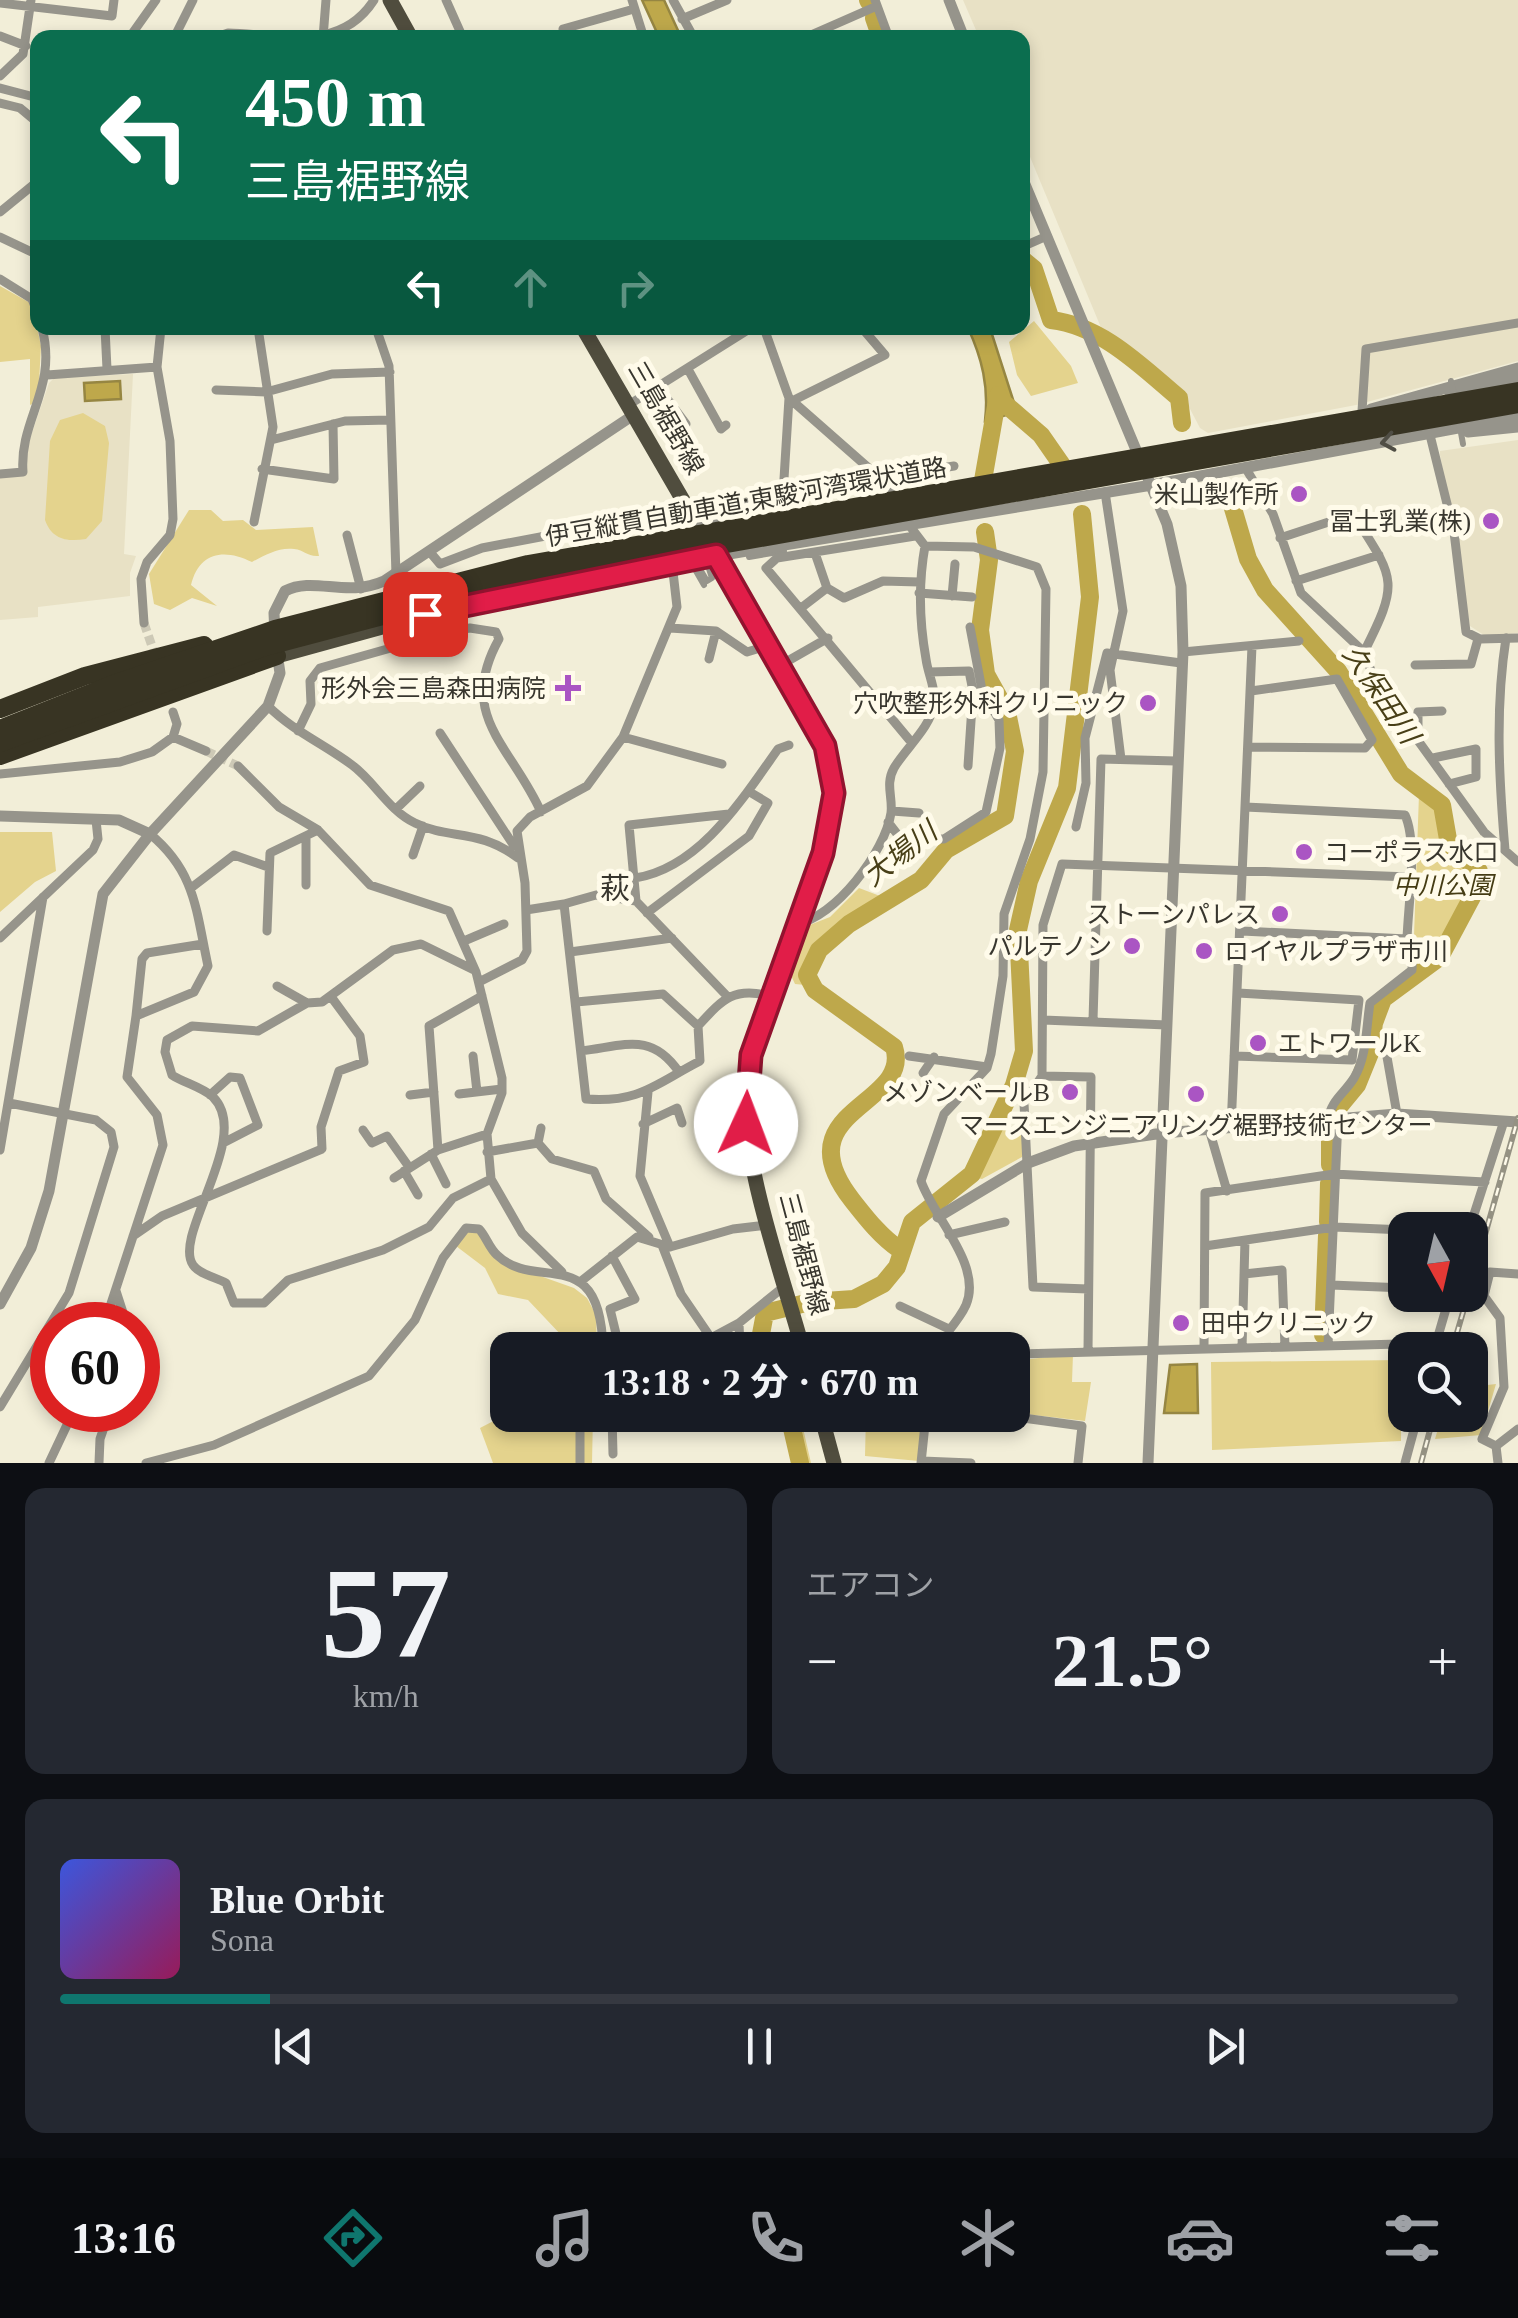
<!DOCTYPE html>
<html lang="ja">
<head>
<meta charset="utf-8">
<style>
	:root { --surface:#171b24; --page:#242831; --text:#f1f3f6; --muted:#9ea1a6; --line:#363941; --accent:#0f766e }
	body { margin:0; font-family:"Times New Roman","Noto Sans JP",serif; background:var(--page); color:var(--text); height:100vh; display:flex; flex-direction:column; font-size:38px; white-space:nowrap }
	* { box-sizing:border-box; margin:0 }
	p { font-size:32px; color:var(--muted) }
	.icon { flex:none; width:55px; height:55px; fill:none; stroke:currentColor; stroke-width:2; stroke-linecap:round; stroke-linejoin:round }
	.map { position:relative; height:1463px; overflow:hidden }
	.side { display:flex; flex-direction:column; gap:25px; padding:25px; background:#0d0f14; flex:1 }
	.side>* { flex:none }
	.guide { position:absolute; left:30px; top:30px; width:1000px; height:305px; border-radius:20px; box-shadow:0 5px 15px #0003; background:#0b6e4f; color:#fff; overflow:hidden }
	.needle { width:65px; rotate:172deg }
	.fabs { position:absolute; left:1388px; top:1212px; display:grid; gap:20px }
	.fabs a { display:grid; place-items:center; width:100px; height:100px; border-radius:20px; background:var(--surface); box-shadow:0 5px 15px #0003; font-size:50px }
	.speed { position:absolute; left:30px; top:1302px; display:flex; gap:20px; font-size:50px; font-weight:700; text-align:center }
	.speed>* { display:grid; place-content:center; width:130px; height:130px; border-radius:50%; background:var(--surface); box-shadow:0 5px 15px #0003; line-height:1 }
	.speed .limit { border:15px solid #d22; background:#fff; color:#111 }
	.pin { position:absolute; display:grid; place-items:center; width:85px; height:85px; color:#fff; margin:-42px; border-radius:20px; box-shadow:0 5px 15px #0006 }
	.me { position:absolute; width:110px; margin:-55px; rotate:2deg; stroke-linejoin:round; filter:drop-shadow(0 0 8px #0008) }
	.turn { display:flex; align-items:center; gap:35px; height:210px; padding:0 50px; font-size:45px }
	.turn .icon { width:130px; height:130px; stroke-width:2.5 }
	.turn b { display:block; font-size:70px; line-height:85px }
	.lanes { display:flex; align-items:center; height:95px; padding:0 50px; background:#0003; justify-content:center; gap:50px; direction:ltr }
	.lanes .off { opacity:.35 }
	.big { font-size:75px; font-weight:700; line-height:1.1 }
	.side .widget { flex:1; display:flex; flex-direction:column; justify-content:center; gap:15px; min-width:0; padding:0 35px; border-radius:20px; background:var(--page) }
	.side .dial { align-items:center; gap:0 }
	.dial b { font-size:130px; line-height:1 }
	.song { display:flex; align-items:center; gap:30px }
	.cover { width:120px; height:120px; border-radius:15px; background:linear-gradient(135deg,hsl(230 70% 55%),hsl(330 70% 35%)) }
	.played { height:10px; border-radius:5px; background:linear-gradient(90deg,var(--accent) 15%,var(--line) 15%) }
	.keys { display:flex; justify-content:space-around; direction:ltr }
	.heat { display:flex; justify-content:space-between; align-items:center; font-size:55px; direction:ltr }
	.side .tiles { flex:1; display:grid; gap:25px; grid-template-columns:1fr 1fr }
	.widget:last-child { grid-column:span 2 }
	.trip { position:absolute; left:490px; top:1332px; width:540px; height:100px; border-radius:20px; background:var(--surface); box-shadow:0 5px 15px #0003; font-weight:700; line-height:100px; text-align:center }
	.tab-bar { display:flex; height:160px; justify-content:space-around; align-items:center; background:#090b0e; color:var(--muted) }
	.tab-bar .icon { width:70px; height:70px }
	.tab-bar .current { color:var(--accent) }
	.tab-bar b { font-size:45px; color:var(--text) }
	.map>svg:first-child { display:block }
	.built { fill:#e8e1c5 }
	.green { fill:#e4d38d }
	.water { fill:#bea84b; stroke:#968642; stroke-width:2.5 }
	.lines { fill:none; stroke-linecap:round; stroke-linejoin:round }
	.river { stroke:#bea84b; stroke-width:18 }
	.minor-tunnel { stroke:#cdc9b6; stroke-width:9; stroke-dasharray:9 4.5; stroke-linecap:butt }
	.pedestrian { stroke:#96948b; stroke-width:6 }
	.minor { stroke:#96948b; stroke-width:9 }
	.tertiary { stroke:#96948b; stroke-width:11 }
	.primary { stroke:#504d3e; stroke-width:15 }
	.motorway { stroke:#383423; stroke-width:18 }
	.rail-casing { stroke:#959283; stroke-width:6 }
	.rail { stroke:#fffbea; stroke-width:2.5; stroke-dasharray:8; stroke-linecap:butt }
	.pedestrian-bridge { stroke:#96948b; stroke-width:6 }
	.motorway-bridge { stroke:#383423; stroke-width:18 }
	.oneway { stroke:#504e45 }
	.route-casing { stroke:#92132f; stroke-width:25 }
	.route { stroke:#e11d48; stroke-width:18 }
	.poi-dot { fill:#aa55c3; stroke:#fffbea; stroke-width:4 }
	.labels { text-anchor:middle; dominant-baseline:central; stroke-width:10; stroke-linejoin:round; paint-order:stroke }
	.street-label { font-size:25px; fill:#38362e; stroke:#fffbea }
	.poi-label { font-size:25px; fill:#38362e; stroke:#fffbea; text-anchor:end }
	.park-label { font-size:25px; font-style:italic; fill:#453c14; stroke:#fffbea }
	.water-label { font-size:28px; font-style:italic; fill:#483f17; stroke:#fffbea }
	.quarter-label { font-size:30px; fill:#38362e; stroke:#fffbea }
</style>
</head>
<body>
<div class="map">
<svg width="1518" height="1463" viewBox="0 0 1518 1463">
	<rect width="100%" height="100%" fill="#f2eed8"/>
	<path class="built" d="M963 0H1518V361L1356 405 1208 433 1200 428 1178 386 1102 330 1023 140 1022 38 979 37Z
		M133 374 124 554 136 556 130 573V596L38 607V617L0 620V477L27 474 26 450 49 383 54 378Z
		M1518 440V633L1487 637 1470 626 1440 455V451Z"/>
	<path class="green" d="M0 286 32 304 41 346 38 401 30 405V359L0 362Z
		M1034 321 1071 366 1078 383 1031 396 1017 375 1009 342Z
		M83 413 105 426 109 443 102 521 86 539C68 542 52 540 45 520L50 441 60 420Z
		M189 510H211L223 521 243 520 256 530 313 527 319 556C307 557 305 550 294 549 279 547 265 555 252 562 224 548 199 552 191 585L217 606 192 598 170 610 154 604 149 574Z
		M1419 794 1436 804 1448 851 1473 874 1436 956 1418 967 1414 936Z
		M0 832H52L56 871 35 882 0 912Z
		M859 888 880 896 877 903C848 923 800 944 805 985L795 984 788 969 802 928 830 917Z
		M1009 1105V1132L1024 1130 1022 1157 982 1179 977 1178Z
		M467 1231 479 1233 498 1261 574 1288 587 1298 596 1315 597 1350H560L563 1337 528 1300 498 1294 485 1268 456 1246Z
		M1073 1354 1072 1382H1091L1085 1421 1025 1414 1022 1360Z
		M1402 1360 1401 1441 1212 1450 1211 1362Z
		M1496 1384 1481 1435 1435 1439 1442 1415H1470V1387Z
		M507 1414 593 1415 592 1463H493L480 1428Z
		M785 1415H800L811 1463H802Z
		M866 1415H922L919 1461 865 1456Z"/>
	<path class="water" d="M642 0H664L681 37H659Z
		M968 328H990L1017 412 985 421C989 387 982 358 968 328Z
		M120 381 121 399 85 401 84 383Z
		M1197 1364 1198 1413H1164L1170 1365Z"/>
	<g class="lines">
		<path class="river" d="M868 0 869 2
			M874 18 881 38
			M1022 259 1034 269 1051 320C1102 326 1141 366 1179 398L1182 423
			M998 398 1041 435 1066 471
			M982 486 998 395
			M1229 495 1248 559 1265 590 1338 671 1401 774 1442 805 1449 845 1479 871 1472 897 1440 957 1383 999 1374 1023 1370 1053 1357 1085 1338 1108
			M1330 1133V1165
			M1328 1222 1329 1183
			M900 1250C880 1236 867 1219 852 1200 781 1109 913 1106 894 1047L815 990 807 975 819 950 849 924 921 880 946 850 1005 816 1015 751 1007 712 986 674 980 630 989 560 985 532
			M1323 1335 1327 1235
			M758 1350 765 1313 810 1302 854 1299 883 1284 897 1267 912 1222 972 1174 1014 1085 1024 1051 1018 930 1029 881 1067 788 1090 597 1082 514
			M783 1415 791 1424 800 1463"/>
		<path class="minor-tunnel" d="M144 623 156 658
			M206 751 238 766"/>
		<path class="pedestrian" d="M749 557 784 551 780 549
			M704 585 692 564 695 561 707 581 712 578 706 559"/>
		<path class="minor" d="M446 0 463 38
			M632 0 644 38
			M673 0 694 38
			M875 0 889 38
			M0 3 112 16 114 0
			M682 19 727 0
			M0 36 26 46
			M129 38 156 0
			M174 38 193 0
			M213 38 228 33C281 34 340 53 374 0
			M323 38 326 0
			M566 38 563 29 634 9
			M804 38 877 6
			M0 76 23 54 31 0
			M0 88 38 98
			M0 103 20 108 38 123
			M0 212 38 181
			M0 237 38 255
			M1022 247 1047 236
			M0 279 32 299 38 314
			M105 328 107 369
			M376 328 389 366 396 574
			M764 328 789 398 880 478 895 498
			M689 371 721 429 726 425
			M47 375 157 367
			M659 388 686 424
			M216 390 266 392 332 374 390 372
			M794 400 885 355 862 328
			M630 404 751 328
			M1362 411 1366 349 1518 323
			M1430 435 1454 532 1466 632 1480 639 1518 638
			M271 440 345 421 390 420
			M1245 467 1273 514 1301 593 1364 652 1375 681 1484 832 1518 862
			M262 469 334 479 333 424
			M0 474 23 472C19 419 58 389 42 328
			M880 478 954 466
			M1105 492 1123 611 1110 670 1121 759
			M783 495 789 398
			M735 504 865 484
			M906 521 925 546 974 547 1037 567 1046 589 1043 772 1030 839 1004 914 1003 976 991 1054 987 1068 944 1114 921 1181C933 1217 983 1265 966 1305 959 1321 944 1335 934 1350
			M254 522 273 427 258 328
			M347 535 361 589
			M1280 538 1353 514C1395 579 1400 581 1364 652
			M429 551 440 564 482 548 656 515 666 534
			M815 553 827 588 844 598 883 581 919 582
			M1296 581 1379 555
			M919 593 972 597
			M952 596 955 564
			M801 608 827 588
			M144 623 141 579 147 562 170 535 173 519 170 441 157 367 161 328
			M670 628 716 631 747 652 767 646
			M1183 652 1299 641
			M709 659 716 631
			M1415 665 1471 664 1478 639
			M779 666 828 638
			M929 672 969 671 973 691 968 766
			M268 706C293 731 324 744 352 765 374 781 389 811 415 823 449 840 479 828 518 858
			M298 731 311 704 310 681 320 668 451 631 470 628 496 632 499 639C456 716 511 745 541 812
			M1412 732 1418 725V712L1442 711
			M440 733 514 846
			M173 737 206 751
			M623 737 722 764
			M912 743 766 568 777 558 915 536
			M1248 747 1365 748 1372 740 1337 679 1251 691
			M1433 758 1476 749V777L1449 784
			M238 766 279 807 318 830 370 885 449 911 476 972 502 1078V1093L487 1134 491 1179 522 1233 562 1272
			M0 774 120 762 152 752 173 737 177 724 173 712
			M396 809 420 786
			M892 811 919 813
			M888 822 901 839H944L986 812 1000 748 999 720 982 690 970 627
			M1076 827 1086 783 1085 738 1107 653 1181 663
			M1505 850C1499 779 1495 709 1506 638
			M413 855 423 826
			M635 878C700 868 743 798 778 749L789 745
			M306 885V838
			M191 888 234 855 268 867
			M636 901 629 825 729 814
			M526 910 564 904
			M647 913 749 836 768 803 748 791
			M796 924C835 918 885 852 891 813 893 797 885 784 894 768 905 749 931 727 934 704 936 688 928 675 926 659 919 620 918 585 925 546
			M267 931 270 853 318 830
			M1242 931 1407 939C1408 906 1418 843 1405 815L1245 807
			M0 938 93 850 98 839 96 820
			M464 941 504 924
			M570 952 672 938
			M479 982 522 960 527 951 525 883 517 831 530 817 587 786 623 737 677 607 672 563
			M277 986 307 1003 322 1002 393 950 421 944 474 970
			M726 995 636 901 596 895 564 904 586 1099C640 1103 655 1084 700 1061L698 1026C722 1000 733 986 770 996
			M576 1002 663 994 698 1026
			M307 1003 258 1031 192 1026 167 1040 165 1052 172 1075C184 1083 202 1087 213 1097 253 1137 172 1235 193 1265 200 1275 216 1277 226 1283L234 1303H264L288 1280 383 1250 429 1227 453 1198 491 1179
			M136 1016 142 959 147 953 203 944
			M1043 1020 1167 1025
			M1093 1020 1101 759 1176 761
			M581 1051C624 1046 651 1031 679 1072
			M473 1056 477 1092
			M909 1056 987 1067
			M1234 1056 1352 1060 1359 1000 1238 993
			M1387 1057 1397 1114
			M923 1073 934 1057
			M1042 1076 1091 1077 1088 1351
			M941 1086 957 1097
			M648 1092 640 1176 670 1247
			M459 1094 502 1089
			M210 1095 230 1077 240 1078 258 1125 223 1143
			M410 1095 434 1092
			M1328 1120C1331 1100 1344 1094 1354 1078 1367 1056 1366 1028 1370 1003L1412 970 1413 941 1407 939
			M643 1124 677 1108 682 1123
			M541 1128 538 1143 552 1159 594 1171 606 1199 649 1237
			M1231 1128 1252 646
			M1209 1129 1227 1191
			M363 1130 372 1143 387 1136 409 1167
			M0 1150 43 897
			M438 1150 429 1026 482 996
			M487 1152 538 1143
			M431 1154 446 1184
			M404 1171 418 1195
			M394 1178 438 1150 487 1134
			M1469 1230 1504 1121
			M949 1235 1005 1222
			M133 1236 162 1216 322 1149 321 1127 339 1071 364 1062 360 1036 332 998
			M662 1245 681 1294 711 1338
			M1205 1246 1334 1227 1405 1230
			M612 1256 635 1299 610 1309 619 1346 711 1338 739 1323 786 1285
			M1244 1274 1282 1270 1285 1347
			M580 1282 637 1237 670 1247 733 1229 767 1225
			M1331 1285 1405 1288
			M1088 1289 1033 1287 1024 1103 1042 1076 1043 925 1062 864 1410 877
			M116 1291 127 1325
			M900 1306 949 1329
			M739 1323 740 1350
			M104 1325 163 1145 157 1115 127 1077 136 1016 194 992 208 966C196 911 196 872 150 834
			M1328 1345 1338 1119
			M1242 1348 1245 1240
			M1204 1349 1205 1193 1334 1174 1485 1182
			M1434 1350 1450 1295
			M0 1407 69 1293 114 1147 111 1132 96 1120 9 1103
			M612 1415 613 1454
			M754 1415 761 1427
			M1496 1446 1482 1439 1504 1387 1500 1318 1484 1296 1490 1272 1518 1274
			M922 1461 971 1463
			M49 1463 74 1410
			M99 1463 100 1439 110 1410
			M146 1463 214 1445 369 1376 415 1320 443 1258 466 1228 479 1229C486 1236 489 1248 497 1255 536 1293 601 1240 603 1350
			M580 1463V1426L585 1415
			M921 1463 926 1415
			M1078 1463 1082 1426 1023 1418 1019 1354 1436 1343
			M1405 1463 1418 1415
			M1498 1463 1496 1446 1518 1429"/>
		<path class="tertiary" d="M949 0 964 38
			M1022 177 1167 524 1181 586 1183 652 1148 1463
			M1450 396 1518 378
			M1371 409 1518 368
			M1468 432 1518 427
			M729 554 1152 485 1518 417
			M275 635 274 613 285 591C314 576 346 598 384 581L635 414
			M0 816 119 820 150 834
			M938 1217 1028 1163 1074 1146 1163 1133 1397 1114 1518 1122
			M0 1304 31 1248 49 1191 103 894 150 834 268 706 280 673 277 653"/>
		<path class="primary" d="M390 0 411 38
			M583 328 818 733C832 761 837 792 830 822 809 907 760 988 747 1075 736 1151 783 1275 803 1350
			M277 656 462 605 717 555
			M821 1415 834 1463"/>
		<path class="motorway" d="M0 709 85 676 204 645
			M0 756 277 656"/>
		<g class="rail-casing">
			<path id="rail" d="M1470 1288 1518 1118
				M1452 1350 1468 1295
				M1421 1463 1434 1415"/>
		</g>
		<use href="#rail" class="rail"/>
		<path class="pedestrian-bridge" d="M1451 381 1455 399
			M1458 416 1463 444
			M715 520 740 554 706 559 676 525Z
			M658 521 628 526 630 531 676 525"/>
		<path class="motorway-bridge" d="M0 729 113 684 275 629 528 564 1518 391
			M0 743 265 647 512 582 1518 404"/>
	</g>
	<defs><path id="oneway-chevron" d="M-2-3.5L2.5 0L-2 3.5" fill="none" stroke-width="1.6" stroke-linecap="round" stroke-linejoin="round" transform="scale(2.5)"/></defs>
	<use class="oneway" href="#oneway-chevron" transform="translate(1388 442) rotate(170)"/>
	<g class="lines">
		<g class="route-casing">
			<path id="route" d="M425 614 716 555 825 746 834 793 823 853 751 1055 746 1124"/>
		</g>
		<use href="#route" class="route"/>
	</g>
	<g class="poi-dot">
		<circle cx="1299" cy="494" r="10"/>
		<circle cx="1491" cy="521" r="10"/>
		<path d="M563 673h10v10h10v10h-10v10h-10v-10h-10v-10h10z"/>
		<circle cx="1148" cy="703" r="10"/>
		<circle cx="1304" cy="852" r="10"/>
		<circle cx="1280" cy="914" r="10"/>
		<circle cx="1132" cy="946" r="10"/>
		<circle cx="1204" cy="951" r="10"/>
		<circle cx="1258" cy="1043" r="10"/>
		<circle cx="1070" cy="1092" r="10"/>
		<circle cx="1196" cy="1094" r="10"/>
		<circle cx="1181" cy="1323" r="10"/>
	</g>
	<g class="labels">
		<g class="street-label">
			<text transform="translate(666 418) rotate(60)">三島裾野線</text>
			<text transform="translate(746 502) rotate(-10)">伊豆縦貫自動車道;東駿河湾環状道路</text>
			<text transform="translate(804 1254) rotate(75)">三島裾野線</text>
		</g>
		<g class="poi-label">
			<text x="1279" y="494">米山製作所</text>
			<text x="1471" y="521">冨士乳業(株)</text>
			<text x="546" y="688">形外会三島森田病院</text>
			<text x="1128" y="703">穴吹整形外科クリニック</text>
			<text x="1324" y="852" text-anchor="start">コーポラス水口</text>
			<text x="1260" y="914">ストーンパレス</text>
			<text x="1112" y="946">パルテノン</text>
			<text x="1224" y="951" text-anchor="start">ロイヤルプラザ市川</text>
			<text x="1278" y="1043" text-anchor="start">エトワールK</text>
			<text x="1050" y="1092">メゾンベールB</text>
			<text x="1196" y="1125" text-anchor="middle">マースエンジニアリング裾野技術センター</text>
			<text x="1201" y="1323" text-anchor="start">田中クリニック</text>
		</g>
		<g class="park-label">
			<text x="1443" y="885">中川公園</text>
		</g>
		<g class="water-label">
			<text transform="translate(1381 694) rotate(56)">久保田川</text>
			<text transform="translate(900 854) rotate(-38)">大場川</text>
		</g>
		<g class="quarter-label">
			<text x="615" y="888">萩</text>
		</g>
	</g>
</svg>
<div class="fabs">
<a><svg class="needle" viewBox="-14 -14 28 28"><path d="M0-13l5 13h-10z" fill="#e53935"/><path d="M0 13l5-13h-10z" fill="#9ea1a6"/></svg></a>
<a><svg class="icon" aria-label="search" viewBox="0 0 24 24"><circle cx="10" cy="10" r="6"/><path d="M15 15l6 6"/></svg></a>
</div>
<div class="speed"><div class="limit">60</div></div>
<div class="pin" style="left:425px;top:614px;background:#d93025"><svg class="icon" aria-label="arrive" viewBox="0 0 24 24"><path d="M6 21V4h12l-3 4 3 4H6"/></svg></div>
<svg class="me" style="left:746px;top:1124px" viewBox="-20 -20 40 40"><circle r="19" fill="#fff"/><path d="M0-13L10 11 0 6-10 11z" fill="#e11d48"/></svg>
<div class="trip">13:18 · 2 分 · 670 m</div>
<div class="guide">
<div class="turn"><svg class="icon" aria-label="left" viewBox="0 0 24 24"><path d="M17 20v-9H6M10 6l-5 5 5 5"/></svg><div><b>450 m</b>三島裾野線</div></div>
<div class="lanes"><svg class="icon" aria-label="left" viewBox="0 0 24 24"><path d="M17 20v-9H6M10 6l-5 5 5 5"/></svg><svg class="icon off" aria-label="ahead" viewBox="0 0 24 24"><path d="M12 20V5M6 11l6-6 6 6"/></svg><svg class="icon off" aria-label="right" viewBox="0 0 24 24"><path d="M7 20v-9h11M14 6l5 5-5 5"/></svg></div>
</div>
</div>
<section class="side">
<div class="tiles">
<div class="widget dial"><b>57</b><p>km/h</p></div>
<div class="widget"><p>エアコン</p>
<div class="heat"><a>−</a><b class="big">21.5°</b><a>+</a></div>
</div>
<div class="widget">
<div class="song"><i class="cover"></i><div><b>Blue Orbit</b><p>Sona</p></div></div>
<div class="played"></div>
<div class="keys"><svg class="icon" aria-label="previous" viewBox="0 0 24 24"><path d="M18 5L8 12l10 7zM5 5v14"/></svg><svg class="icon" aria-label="pause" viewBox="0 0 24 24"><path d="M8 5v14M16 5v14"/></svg><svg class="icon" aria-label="next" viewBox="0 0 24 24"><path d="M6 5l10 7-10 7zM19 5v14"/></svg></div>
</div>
</div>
</section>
<nav class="tab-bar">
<b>13:16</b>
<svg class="icon current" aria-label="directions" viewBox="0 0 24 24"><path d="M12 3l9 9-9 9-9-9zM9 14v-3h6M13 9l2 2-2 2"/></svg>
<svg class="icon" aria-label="music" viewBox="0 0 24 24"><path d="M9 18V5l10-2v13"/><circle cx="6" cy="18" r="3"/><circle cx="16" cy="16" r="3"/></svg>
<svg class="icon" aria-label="phone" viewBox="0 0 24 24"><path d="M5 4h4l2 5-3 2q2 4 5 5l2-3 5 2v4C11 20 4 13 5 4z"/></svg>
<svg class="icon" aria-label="climate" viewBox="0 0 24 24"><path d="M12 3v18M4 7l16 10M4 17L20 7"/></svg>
<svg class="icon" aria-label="car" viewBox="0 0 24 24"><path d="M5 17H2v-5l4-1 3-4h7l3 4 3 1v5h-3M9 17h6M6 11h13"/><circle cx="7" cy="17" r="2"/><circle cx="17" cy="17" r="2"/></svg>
<svg class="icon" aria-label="filters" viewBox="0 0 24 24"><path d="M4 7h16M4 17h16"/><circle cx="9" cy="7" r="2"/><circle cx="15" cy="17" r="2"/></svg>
</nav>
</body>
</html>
